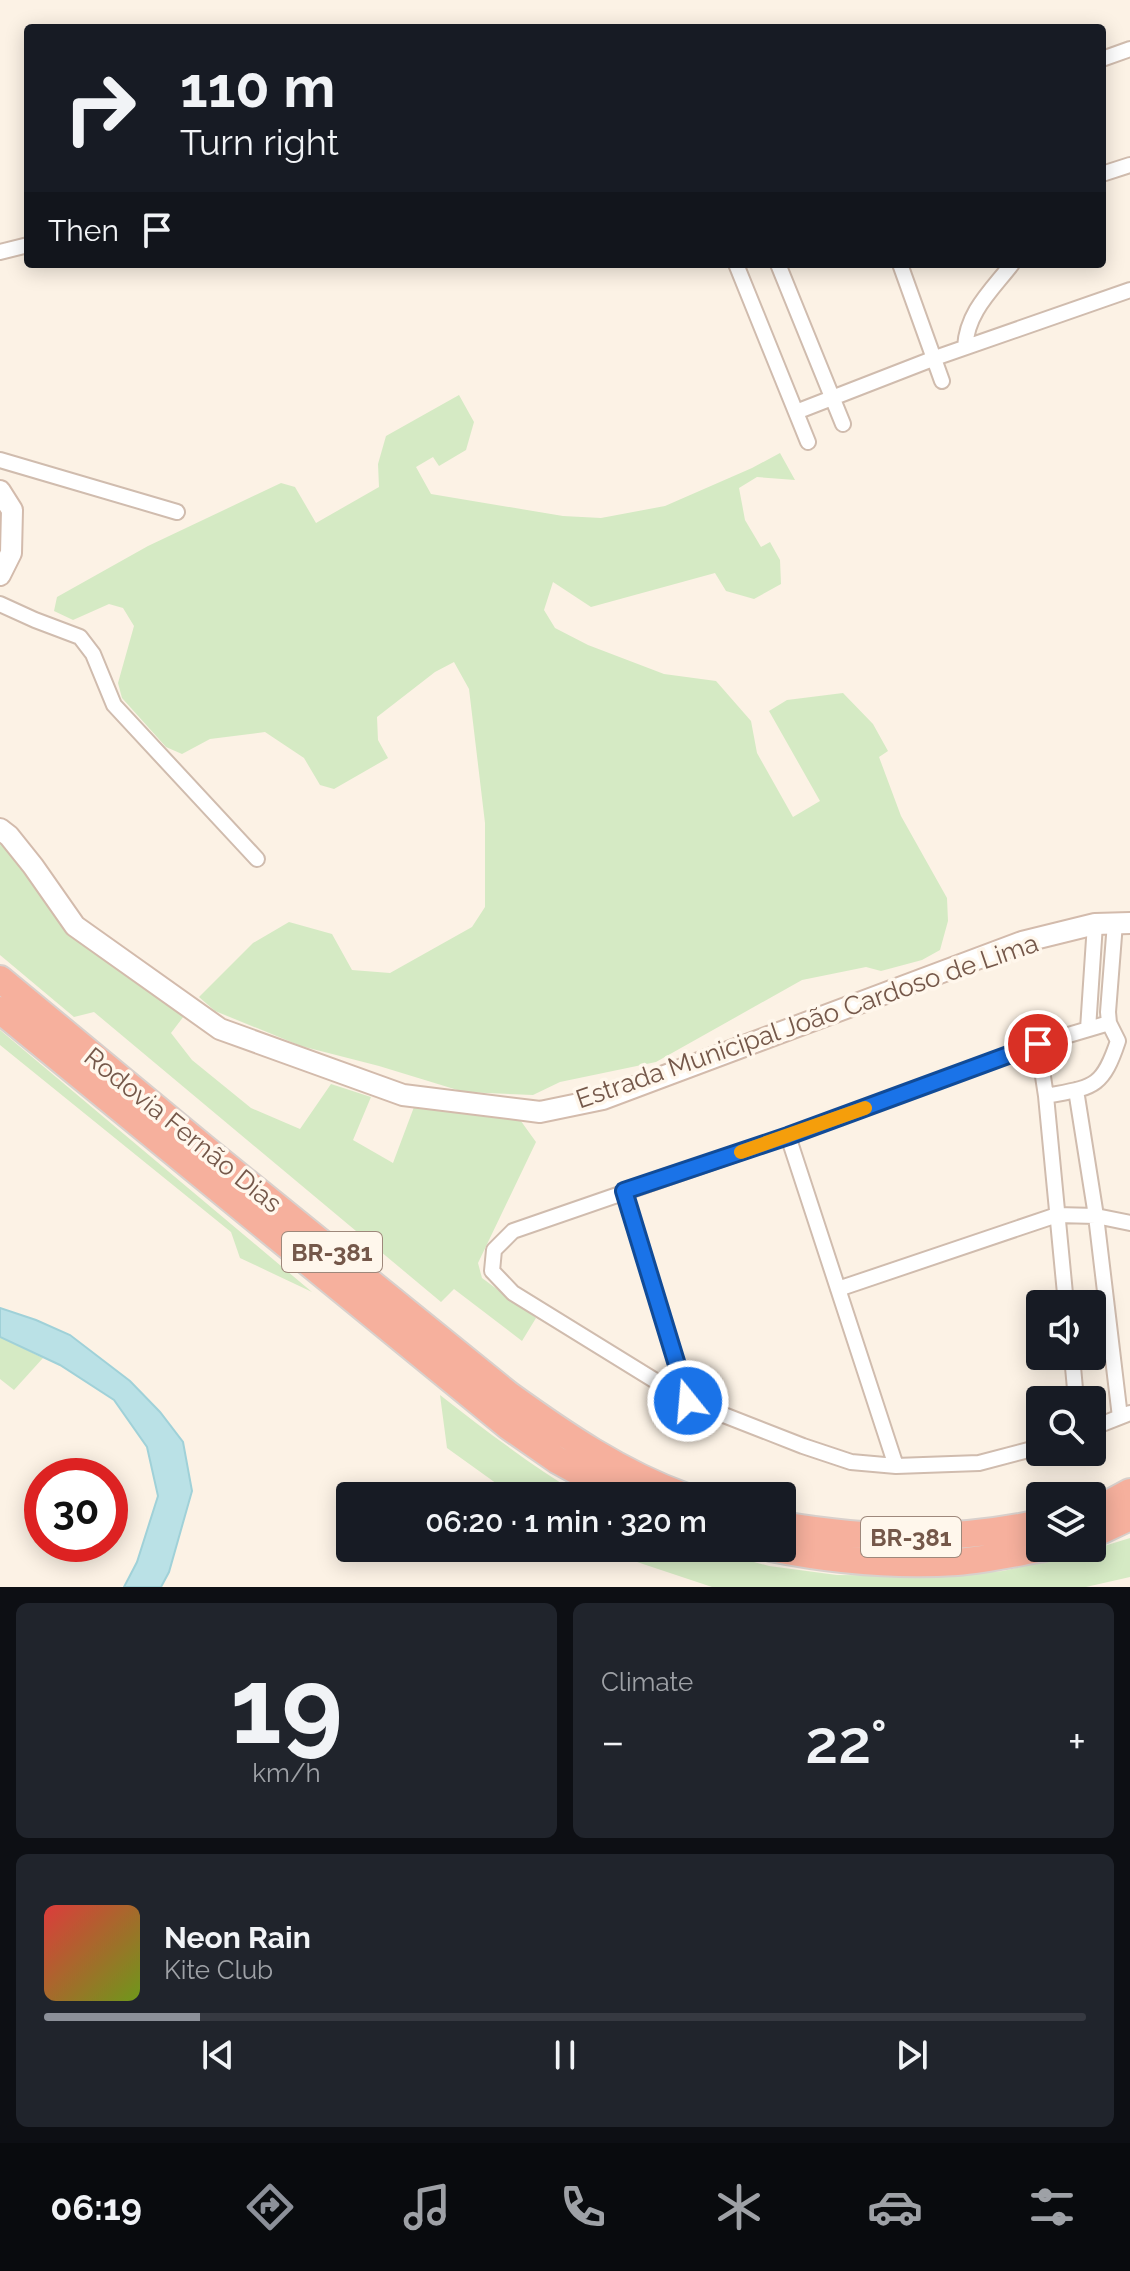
<!DOCTYPE html>
<html lang="en">
<head>
<meta charset="utf-8">
<style>
	:root { --surface:#171b24; --page:#20242c; --text:#f1f3f6; --muted:#9ea1a6; --line:#363941; --accent:#8c9099 }
	body { margin:0; font-family:Raleway,sans-serif; background:var(--page); color:var(--text); height:100vh; display:flex; flex-direction:column; font-size:30px; white-space:nowrap }
	* { box-sizing:border-box; margin:0 }
	p { font-size:26px; color:var(--muted) }
	.icon { flex:none; width:44px; height:44px; fill:none; stroke:currentColor; stroke-width:2; stroke-linecap:round; stroke-linejoin:round }
	.map { position:relative; height:1587px; overflow:hidden }
	.drawer { display:flex; flex-direction:column; gap:16px; padding:16px; background:#0d0f14; flex:1 }
	.drawer>* { flex:none }
	.hud { position:absolute; left:24px; top:24px; width:1082px; height:244px; border-radius:8px; box-shadow:0 4px 20px #0003; background:#171b24; color:var(--text); overflow:hidden }
	.tools { position:absolute; left:1026px; top:1290px; display:grid; gap:16px }
	.tools a { display:grid; place-items:center; width:80px; height:80px; border-radius:8px; background:var(--surface); box-shadow:0 4px 20px #0003; font-size:40px }
	.speed { position:absolute; left:24px; top:1458px; display:flex; gap:16px; font-size:40px; font-weight:700; text-align:center }
	.speed>* { display:grid; place-content:center; width:104px; height:104px; border-radius:50%; background:var(--surface); box-shadow:0 4px 20px #0003; line-height:1 }
	.speed .limit { border:12px solid #d22; background:#fff; color:#111 }
	.pin { position:absolute; display:grid; place-items:center; width:68px; height:68px; color:#fff; margin:-34px; border:4px solid #fff; border-radius:50%; box-shadow:0 2px 8px #0007 }
	.me { position:absolute; width:88px; margin:-44px; rotate:343deg; stroke-linejoin:round; filter:drop-shadow(0 0 6px #0008) }
	.turn { display:flex; align-items:center; gap:28px; height:168px; padding:0 24px; font-size:36px }
	.turn .icon { width:104px; height:104px; stroke-width:2.5 }
	.turn b { display:block; font-size:56px; line-height:68px }
	.then { display:flex; align-items:center; height:76px; padding:0 24px; background:#0003; gap:16px; font-size:30px }
	.big { font-size:60px; font-weight:600; line-height:1.1 }
	.drawer .card { flex:1; display:flex; flex-direction:column; justify-content:center; gap:12px; min-width:0; padding:0 28px; border-radius:12px; background:var(--page) }
	.drawer .dial { align-items:center; gap:0 }
	.dial b { font-size:104px; line-height:1 }
	.song { display:flex; align-items:center; gap:24px }
	.cover { width:96px; height:96px; border-radius:12px; background:linear-gradient(135deg,hsl(0 70% 55%),hsl(80 70% 35%)) }
	.played { height:8px; border-radius:4px; background:linear-gradient(90deg,var(--accent) 15%,var(--line) 15%) }
	.keys { display:flex; justify-content:space-around; direction:ltr }
	.heat { display:flex; justify-content:space-between; align-items:center; font-size:44px; direction:ltr }
	.drawer .tiles { flex:1; display:grid; gap:16px; grid-template-columns:1fr 1fr }
	.card:last-child { grid-column:span 2 }
	.trip { position:absolute; left:336px; top:1482px; width:460px; height:80px; border-radius:8px; background:var(--surface); box-shadow:0 4px 20px #0003; font-weight:600; line-height:80px; text-align:center }
	.tab-bar { display:flex; height:128px; justify-content:space-around; align-items:center; background:#090b0e; color:var(--muted) }
	.tab-bar .icon { width:56px; height:56px }
	.tab-bar .on { color:var(--accent) }
	.tab-bar b { font-size:36px; color:var(--text) }
	.map>svg:first-child { display:block }
	.green { fill:#d5eac4 }
	.water { fill:#bae1e6; stroke:#a0d1d8; stroke-width:2 }
	.lines { fill:none; stroke-linecap:round; stroke-linejoin:round }
	.street-casing { stroke:#d0bcae; stroke-width:18 }
	.secondary-casing { stroke:#d3bbac; stroke-width:24 }
	.highway-casing { stroke:#d8d0cc; stroke-width:30 }
	.street { stroke:#fff; stroke-width:14 }
	.secondary { stroke:#fff; stroke-width:20 }
	.highway { stroke:#f6b09d; stroke-width:26 }
	.route-casing { stroke:#114b97; stroke-width:20 }
	.route { stroke:#1a73e8; stroke-width:14 }
	.slow { stroke:#f59e0b; stroke-width:14 }
	.labels { text-anchor:middle; dominant-baseline:central; stroke-width:7; stroke-linejoin:round; paint-order:stroke }
	.shield { fill:#fff7ec; stroke:#9e887b; stroke-width:2 }
	.shield-label { font-size:24px; font-weight:bold; fill:#75584a }
	.street-label { font-size:26px; fill:#75584a; stroke:#fff7ec }
</style>
</head>
<body>
<div class="map">
<svg width="1130" height="1587" viewBox="0 0 1130 1587">
	<rect width="100%" height="100%" fill="#fcf2e5"/>
	<path class="green" d="M459 395 474 422 466 450 439 466 433 457 416 467 431 494 563 516 601 518 665 506 752 468 780 453 795 480 757 477 739 488 745 520 761 547 770 542 780 560 781 584 754 599 726 591 715 573 591 607 553 582 544 610 555 628 588 645 664 674 716 681 751 721 757 753 793 817 820 801 769 711 787 700 843 693 873 724 888 751 879 757 901 816 947 898 948 921 940 950 922 960 881 971 866 967 802 980 656 1062 560 1082 533 1095 464 1092 379 1066 301 1046 215 1011 199 997 253 943 289 922 332 934 352 970 390 973 472 927 485 907V823L469 689 454 662 435 672 377 717 378 740 388 758 334 789 320 785 304 758 265 732 210 739 182 754 166 747 122 698 118 683 134 626 123 608 109 604 73 620 54 611 57 597 148 546 281 483 295 487 316 523 379 487 378 464 386 436Z
		M0 837 72 930 187 1012 171 1033 192 1060 251 1108 300 1129 331 1084 371 1097 353 1140 393 1163 414 1107 518 1117 536 1142 478 1263 482 1278 536 1318 522 1341 454 1289 441 1302 94 1012 74 1017 0 955Z
		M0 1030 312 1292 240 1258 231 1232 0 1045Z
		M0 1337 43 1358 14 1390 0 1379Z
		M440 1395C486 1431 532 1466 582 1496H514L447 1448Z
		M1130 1538V1577L1086 1587H712L625 1558 606 1548H703L769 1566 837 1575 945 1576 1003 1571 1078 1554Z"/>
	<path class="water" d="M0 1308 36 1320 70 1335 130 1381 160 1412 183 1442 192 1491 169 1572 161 1587H124L137 1562 158 1496 147 1447 114 1400 60 1365 0 1337Z"/>
	<g class="lines">
		<g class="street-casing">
			<path id="street" d="M1102 59 1130 49
				M1102 174 1130 165
				M0 252 28 245
				M736 264 808 442
				M778 264 843 424
				M900 264 942 381
				M965 347C967 312 991 291 1012 264
				M796 412 935 358 1130 290
				M0 460 177 512
				M0 604 35 620 80 637 93 654 114 705 257 859
				M1088 1029 1095 924
				M1038 1044 1046 1096 1066 1304
				M1076 1090 1096 1216 1120 1417
				M1046 1096C1093 1087 1102 1089 1118 1041L1109 1023 1108 1012 1115 923
				M788 1136 896 1466
				M624 1191 688 1401
				M838 1289 1057 1215 1096 1216 1130 1223
				M1072 1356 1076 1400
				M1092 1428 1130 1413
				M1040 1447 979 1463 896 1466 851 1462 803 1446 688 1401 513 1293 492 1271 494 1250 513 1231 788 1136 1038 1044 1109 1023"/>
		</g>
		<g class="secondary-casing">
			<path id="secondary" d="M0 491 12 510 11 553 0 575
				M0 829 9 836 33 866 75 926 220 1029 403 1095 540 1112 603 1099 1022 942 1095 924 1130 923"/>
		</g>
		<g class="highway-casing">
			<path id="highway" d="M0 979 203 1147 509 1395C563 1434 620 1473 684 1496
				M0 1010 508 1426 557 1460 623 1496
				M1092 1509 1106 1505 1130 1492
				M782 1525C871 1540 952 1542 1040 1523
				M1092 1535 1130 1517
				M771 1548C831 1560 896 1566 957 1562 986 1560 1015 1553 1044 1548"/>
		</g>
		<use href="#street" class="street"/>
		<use href="#secondary" class="secondary"/>
		<use href="#highway" class="highway"/>
	</g>
	<g class="lines">
		<g class="route-casing">
			<path id="route" d="M688 1401 624 1191 788 1136 1038 1044"/>
		</g>
		<use href="#route" class="route"/>
		<path class="slow" d="M741 1152 865 1108"/>
	</g>
	<g class="labels">
		<g class="shield">
			<rect x="282" y="1232" width="100" height="40" rx="6"/>
			<rect x="861" y="1517" width="100" height="40" rx="6"/>
		</g>
		<g class="shield-label">
			<text x="332" y="1252">BR-381</text>
			<text x="911" y="1537">BR-381</text>
		</g>
		<g class="street-label">
			<text transform="translate(807 1021) rotate(-19)">Estrada Municipal João Cardoso de Lima</text>
			<text transform="translate(183 1130) rotate(39)">Rodovia Fernão Dias</text>
		</g>
	</g>
</svg>
<div class="tools">
<a><svg class="icon" aria-label="sound" viewBox="0 0 24 24"><path d="M4 9h4l5-4v14l-5-4H4zM17 9q2 3 0 6"/></svg></a>
<a><svg class="icon" aria-label="search" viewBox="0 0 24 24"><circle cx="10" cy="10" r="6"/><path d="M15 15l6 6"/></svg></a>
<a><svg class="icon" aria-label="layers" viewBox="0 0 24 24"><path d="M12 4l9 5-9 5-9-5zM3 14l9 5 9-5"/></svg></a>
</div>
<div class="speed"><div class="limit">30</div></div>
<div class="pin" style="left:1038px;top:1044px;background:#d93025"><svg class="icon" aria-label="arrive" viewBox="0 0 24 24"><path d="M6 21V4h12l-3 4 3 4H6"/></svg></div>
<svg class="me" style="left:688px;top:1401px" viewBox="-20 -20 40 40"><circle r="17" fill="#1a73e8" stroke="#fff" stroke-width="3"/><path d="M0-11L8 9 0 5-8 9z" fill="#fff"/></svg>
<div class="trip">06:20 · 1 min · 320 m</div>
<div class="hud">
<div class="turn"><svg class="icon" aria-label="right" viewBox="0 0 24 24"><path d="M7 20v-9h11M14 6l5 5-5 5"/></svg><div><b>110 m</b>Turn right</div></div>
<div class="then">Then<svg class="icon" aria-label="arrive" viewBox="0 0 24 24"><path d="M6 21V4h12l-3 4 3 4H6"/></svg></div>
</div>
</div>
<section class="drawer">
<div class="tiles">
<div class="card dial"><b>19</b><p>km/h</p></div>
<div class="card"><p>Climate</p>
<div class="heat"><a>−</a><b class="big">22°</b><a>+</a></div>
</div>
<div class="card">
<div class="song"><i class="cover"></i><div><b>Neon Rain</b><p>Kite Club</p></div></div>
<div class="played"></div>
<div class="keys"><svg class="icon" aria-label="previous" viewBox="0 0 24 24"><path d="M18 5L8 12l10 7zM5 5v14"/></svg><svg class="icon" aria-label="pause" viewBox="0 0 24 24"><path d="M8 5v14M16 5v14"/></svg><svg class="icon" aria-label="next" viewBox="0 0 24 24"><path d="M6 5l10 7-10 7zM19 5v14"/></svg></div>
</div>
</div>
</section>
<nav class="tab-bar">
<b>06:19</b>
<svg class="icon on" aria-label="directions" viewBox="0 0 24 24"><path d="M12 3l9 9-9 9-9-9zM9 14v-3h6M13 9l2 2-2 2"/></svg>
<svg class="icon" aria-label="music" viewBox="0 0 24 24"><path d="M9 18V5l10-2v13"/><circle cx="6" cy="18" r="3"/><circle cx="16" cy="16" r="3"/></svg>
<svg class="icon" aria-label="phone" viewBox="0 0 24 24"><path d="M5 4h4l2 5-3 2q2 4 5 5l2-3 5 2v4C11 20 4 13 5 4z"/></svg>
<svg class="icon" aria-label="climate" viewBox="0 0 24 24"><path d="M12 3v18M4 7l16 10M4 17L20 7"/></svg>
<svg class="icon" aria-label="car" viewBox="0 0 24 24"><path d="M5 17H2v-5l4-1 3-4h7l3 4 3 1v5h-3M9 17h6M6 11h13"/><circle cx="7" cy="17" r="2"/><circle cx="17" cy="17" r="2"/></svg>
<svg class="icon" aria-label="filters" viewBox="0 0 24 24"><path d="M4 7h16M4 17h16"/><circle cx="9" cy="7" r="2"/><circle cx="15" cy="17" r="2"/></svg>
</nav>
</body>
</html>
